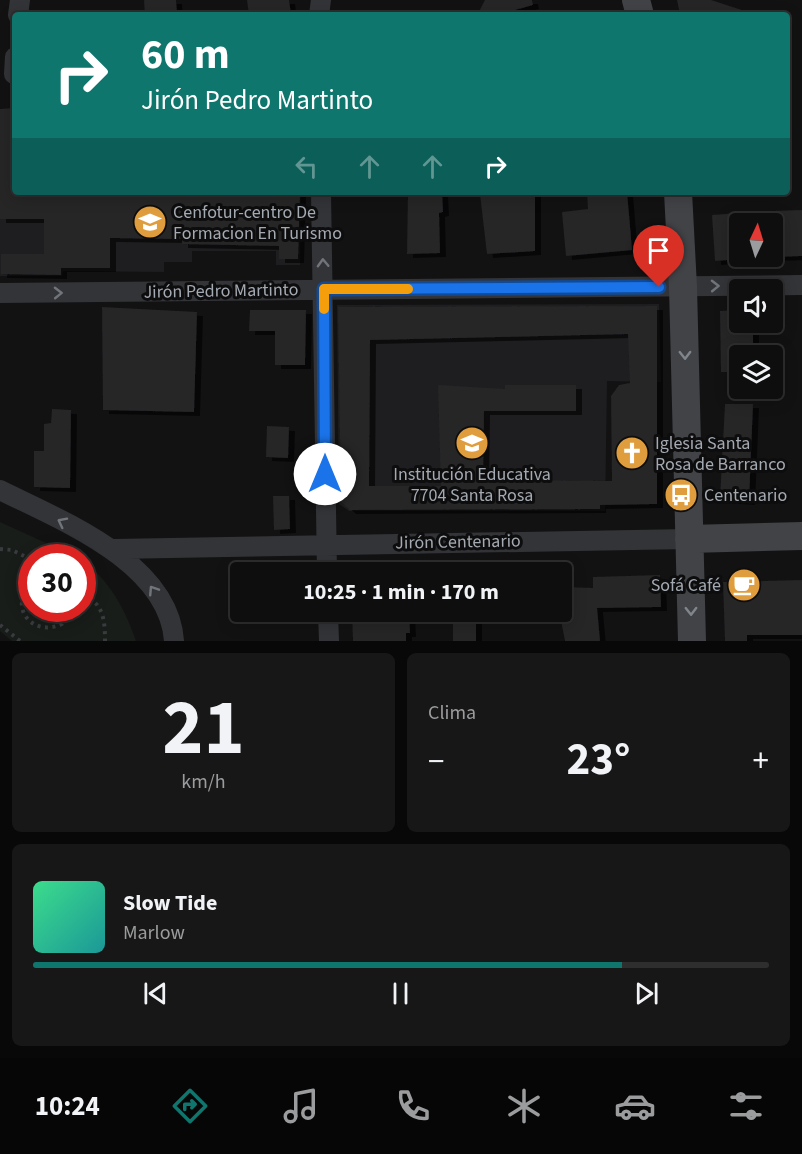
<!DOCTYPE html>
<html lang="es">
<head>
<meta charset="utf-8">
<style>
	:root { --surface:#0e0e0e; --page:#171717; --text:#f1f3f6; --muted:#9b9c9e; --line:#2e2e2e; --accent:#0f766e }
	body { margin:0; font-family:"Source Sans 3",sans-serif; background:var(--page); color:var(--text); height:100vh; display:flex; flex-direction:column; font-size:22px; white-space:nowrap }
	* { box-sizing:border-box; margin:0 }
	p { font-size:20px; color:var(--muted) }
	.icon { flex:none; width:33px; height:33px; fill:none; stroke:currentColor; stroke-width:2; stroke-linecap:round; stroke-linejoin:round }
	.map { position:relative; height:641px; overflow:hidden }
	.details { display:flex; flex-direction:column; gap:12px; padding:12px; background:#080808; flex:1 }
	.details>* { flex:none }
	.top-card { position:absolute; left:12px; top:12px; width:778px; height:183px; border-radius:6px; box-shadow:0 3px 15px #0003,0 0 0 2px var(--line); background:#0f766e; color:#fff; overflow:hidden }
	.needle { width:39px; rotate:4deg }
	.tools { position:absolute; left:729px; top:213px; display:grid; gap:12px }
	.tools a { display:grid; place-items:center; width:54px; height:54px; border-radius:6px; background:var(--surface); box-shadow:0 3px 15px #0003,0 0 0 2px var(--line); font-size:30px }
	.speed { position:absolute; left:18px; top:544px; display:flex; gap:12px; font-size:30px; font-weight:700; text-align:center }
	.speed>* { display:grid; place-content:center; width:78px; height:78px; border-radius:50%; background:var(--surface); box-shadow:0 3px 15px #0003,0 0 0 2px var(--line); line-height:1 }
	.speed .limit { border:9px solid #d22; background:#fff; color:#111 }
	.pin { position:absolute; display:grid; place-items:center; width:51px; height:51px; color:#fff; margin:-62px -26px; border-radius:50% 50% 50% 0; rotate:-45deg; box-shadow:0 0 6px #0007 }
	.pin .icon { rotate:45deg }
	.me { position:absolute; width:66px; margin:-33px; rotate:0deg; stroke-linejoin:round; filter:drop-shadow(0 0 4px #0008) }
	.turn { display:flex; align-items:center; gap:21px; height:126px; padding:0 30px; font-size:27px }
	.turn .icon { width:78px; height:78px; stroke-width:2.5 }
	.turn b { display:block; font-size:42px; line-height:51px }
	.lanes { display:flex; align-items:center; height:57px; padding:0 30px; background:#0003; justify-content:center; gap:30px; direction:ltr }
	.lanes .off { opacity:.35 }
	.big { font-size:45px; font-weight:700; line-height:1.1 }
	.details .widget { flex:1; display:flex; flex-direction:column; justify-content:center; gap:9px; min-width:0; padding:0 21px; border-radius:9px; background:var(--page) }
	.details .dial { align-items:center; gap:0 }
	.dial b { font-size:78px; line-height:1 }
	.song { display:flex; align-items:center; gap:18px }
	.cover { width:72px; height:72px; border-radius:9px; background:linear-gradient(135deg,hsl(150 70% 55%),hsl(180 70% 35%)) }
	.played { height:6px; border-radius:3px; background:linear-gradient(90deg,var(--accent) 80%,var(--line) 80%) }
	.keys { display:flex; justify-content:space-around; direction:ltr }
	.heat { display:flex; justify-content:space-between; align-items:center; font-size:33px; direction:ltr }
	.details .tiles { flex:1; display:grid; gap:12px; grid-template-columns:1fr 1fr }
	.widget:last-child { grid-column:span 2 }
	.trip { position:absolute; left:230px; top:562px; width:342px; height:60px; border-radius:6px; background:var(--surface); box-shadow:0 3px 15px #0003,0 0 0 2px var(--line); font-weight:700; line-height:60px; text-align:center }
	.dock { display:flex; height:96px; justify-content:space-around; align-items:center; background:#060606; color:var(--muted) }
	.dock .icon { width:42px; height:42px }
	.dock .active { color:var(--accent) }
	.dock b { font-size:27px; color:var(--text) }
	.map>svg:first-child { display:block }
	.built { fill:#1e1e20 }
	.green { fill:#181d19 }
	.building { fill:#252527; fill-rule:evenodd; filter:url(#shadow) }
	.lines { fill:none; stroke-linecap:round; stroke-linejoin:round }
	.path { stroke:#393b3e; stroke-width:4; stroke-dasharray:3 4.5; stroke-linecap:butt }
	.street { stroke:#333438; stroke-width:20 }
	.secondary { stroke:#414347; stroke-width:28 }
	.oneway { stroke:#71757b }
	.oneway2 { stroke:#81868d }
	.route-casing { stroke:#114b97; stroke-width:15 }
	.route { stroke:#1a73e8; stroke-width:10 }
	.slow { stroke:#f59e0b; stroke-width:10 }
	.labels { text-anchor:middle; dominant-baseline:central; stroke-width:6; stroke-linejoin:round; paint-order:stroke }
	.poi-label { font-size:18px; fill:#a4aab2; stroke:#0d0d0e; text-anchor:start }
	.street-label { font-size:18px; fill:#a4aab2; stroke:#0d0d0e }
</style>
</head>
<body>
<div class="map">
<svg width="802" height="641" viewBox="0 0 802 641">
	<defs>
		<filter id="shadow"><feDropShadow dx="6" dy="4" stdDeviation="0" flood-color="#0009"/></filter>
	</defs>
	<rect width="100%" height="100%" fill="#121213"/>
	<path class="built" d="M0 184 15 192H301L300 265H276V251H192V262H164V272L63 271 62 276H0Z
		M659 304 661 382 607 381 605 511H349L339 504 337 305Z"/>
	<path class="green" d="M0 522 79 558H32V609H82L83 561C110 581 125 609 136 641H12L0 631Z"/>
	<path class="building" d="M144 0H176L177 15H145Z
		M247 0H289L291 15H249Z
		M485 0H532L533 5 496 15H477Z
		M677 0H711L748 12 747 15H680Z
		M15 108V192H300L298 259H279V246L182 244V239L110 238V268H61V275L1 274V254H44V219H0V109Z
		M408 192H442L443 212 439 213 440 253 407 254Z
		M535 192V251L487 254 480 194Z
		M587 192H627L632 250 566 256 562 212 588 209Z
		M802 210V256L772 257V211Z
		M740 213V259L715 261 712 215Z
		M657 306V504L600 505V509L350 510 341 502 338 307ZM628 334 630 383 619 385 611 396 612 481 483 480 484 411H576V385H505V389L438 385 441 486H369L370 340Z
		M102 307 197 312 194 412 103 410Z
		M250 310H306L305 365H275V331H249Z
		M740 310V322H753V356H740V372H721L720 311Z
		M725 404H753L749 501 720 499Z
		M52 409 71 410 70 488 34 487V451H44V424L51 423Z
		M267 426 289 427 288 458 266 457Z
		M273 496H289L290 529 274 530Z
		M660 575 661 607 597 608 600 641H565L561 621V587L593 588V577Z
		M802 580V635H747V641H725L723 582Z
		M352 612H409L410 633H406V641H353Z
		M453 612H476V641H453Z"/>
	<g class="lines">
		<path class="path" d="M0 549 12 550 32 560
			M32 583C7 606 32 638 62 624L72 609
			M82 597C104 600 105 623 105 641
			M0 625 20 641"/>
		<path class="street" d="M18 15 20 0
			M319 15 321 0
			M14 74 15 57
			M321 192 327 573
			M0 293 802 285
			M0 490C60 520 169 562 174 641
			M114 549 689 539
			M328 612 329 641"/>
		<path class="secondary" d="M636 0 640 15
			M678 192 683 287 692 641
			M689 539 802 536"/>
	</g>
	<defs><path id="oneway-chevron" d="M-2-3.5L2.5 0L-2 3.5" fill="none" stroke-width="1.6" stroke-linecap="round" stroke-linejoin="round" transform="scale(1.5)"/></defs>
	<g class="oneway">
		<use href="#oneway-chevron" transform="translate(323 263) rotate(-92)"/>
		<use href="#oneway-chevron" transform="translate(715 286) rotate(-1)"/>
		<use href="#oneway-chevron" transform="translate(58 293) rotate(-1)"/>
		<use href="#oneway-chevron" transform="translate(62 522) rotate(-153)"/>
		<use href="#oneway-chevron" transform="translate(153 590) rotate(-123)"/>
	</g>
	<g class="oneway2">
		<use href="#oneway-chevron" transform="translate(685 355) rotate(89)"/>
		<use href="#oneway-chevron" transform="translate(691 611) rotate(89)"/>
	</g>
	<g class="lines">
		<g class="route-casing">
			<path id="route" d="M325 474 324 289 659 287"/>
		</g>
		<use href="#route" class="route"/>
		<path class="slow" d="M324 309V289H408"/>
	</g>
	<defs>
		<g id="school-disc" transform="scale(1.725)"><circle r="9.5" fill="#e09d3d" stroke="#0d0d0e"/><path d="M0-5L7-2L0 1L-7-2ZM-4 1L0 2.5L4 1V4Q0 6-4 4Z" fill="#fff"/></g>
		<g id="church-disc" transform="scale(1.725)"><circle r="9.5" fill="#e09d3d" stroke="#0d0d0e"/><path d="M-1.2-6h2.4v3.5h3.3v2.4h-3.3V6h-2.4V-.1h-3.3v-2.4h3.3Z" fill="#fff"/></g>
		<g id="bus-disc" transform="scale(1.725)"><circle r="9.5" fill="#e09d3d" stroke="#0d0d0e"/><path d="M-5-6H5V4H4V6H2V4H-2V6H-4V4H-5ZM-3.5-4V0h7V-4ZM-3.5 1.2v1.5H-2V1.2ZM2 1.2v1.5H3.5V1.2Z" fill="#fff"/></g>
		<g id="cafe-disc" transform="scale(1.725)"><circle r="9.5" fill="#e09d3d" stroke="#0d0d0e"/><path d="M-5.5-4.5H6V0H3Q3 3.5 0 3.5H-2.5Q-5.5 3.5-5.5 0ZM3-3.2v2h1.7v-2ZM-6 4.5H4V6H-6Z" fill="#fff"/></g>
	</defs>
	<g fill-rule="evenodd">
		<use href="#school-disc" x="150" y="222"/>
		<use href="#school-disc" x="472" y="443"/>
		<use href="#church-disc" x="632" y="453"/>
		<use href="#bus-disc" x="681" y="495"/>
		<use href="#cafe-disc" x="744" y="585"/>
	</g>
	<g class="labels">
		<g class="poi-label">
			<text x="173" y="212">Cenfotur-centro De<tspan x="173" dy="21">Formacion En Turismo</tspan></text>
			<text x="655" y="443">Iglesia Santa<tspan x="655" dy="21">Rosa de Barranco</tspan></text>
			<text x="472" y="474" text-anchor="middle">Institución Educativa<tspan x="472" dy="21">7704 Santa Rosa</tspan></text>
			<text x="704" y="495">Centenario</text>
			<text x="721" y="585" text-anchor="end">Sofá Café</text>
		</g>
		<g class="street-label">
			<text transform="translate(221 291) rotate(-1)">Jirón Pedro Martinto</text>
			<text transform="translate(458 542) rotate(-1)">Jirón Centenario</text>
		</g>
	</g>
</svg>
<div class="tools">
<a><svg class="needle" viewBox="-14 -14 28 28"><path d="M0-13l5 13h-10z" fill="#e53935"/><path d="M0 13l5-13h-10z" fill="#9b9c9e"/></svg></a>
<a><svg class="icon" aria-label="sound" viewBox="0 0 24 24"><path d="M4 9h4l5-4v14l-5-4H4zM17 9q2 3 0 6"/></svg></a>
<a><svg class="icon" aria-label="layers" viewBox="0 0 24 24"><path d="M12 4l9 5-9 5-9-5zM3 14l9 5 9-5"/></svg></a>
</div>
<div class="speed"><div class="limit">30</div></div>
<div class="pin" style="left:659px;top:287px;background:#d93025"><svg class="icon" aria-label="arrive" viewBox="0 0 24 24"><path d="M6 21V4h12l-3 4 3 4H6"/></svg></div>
<svg class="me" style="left:325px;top:474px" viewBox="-20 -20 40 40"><circle r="19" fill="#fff"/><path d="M0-13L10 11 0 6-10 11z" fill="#1a73e8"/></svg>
<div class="trip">10:25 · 1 min · 170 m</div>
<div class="top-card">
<div class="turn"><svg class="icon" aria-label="right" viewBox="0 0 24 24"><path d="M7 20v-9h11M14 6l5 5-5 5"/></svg><div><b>60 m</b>Jirón Pedro Martinto</div></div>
<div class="lanes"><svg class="icon off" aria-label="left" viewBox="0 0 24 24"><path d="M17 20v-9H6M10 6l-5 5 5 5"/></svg><svg class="icon off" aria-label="ahead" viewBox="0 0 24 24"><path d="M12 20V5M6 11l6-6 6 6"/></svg><svg class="icon off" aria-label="ahead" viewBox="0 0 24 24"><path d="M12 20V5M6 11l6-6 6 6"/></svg><svg class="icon" aria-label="right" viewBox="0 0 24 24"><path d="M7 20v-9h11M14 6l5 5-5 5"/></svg></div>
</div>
</div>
<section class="details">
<div class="tiles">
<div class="widget dial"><b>21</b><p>km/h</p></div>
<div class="widget"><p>Clima</p>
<div class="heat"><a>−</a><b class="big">23°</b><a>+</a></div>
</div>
<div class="widget">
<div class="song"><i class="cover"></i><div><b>Slow Tide</b><p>Marlow</p></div></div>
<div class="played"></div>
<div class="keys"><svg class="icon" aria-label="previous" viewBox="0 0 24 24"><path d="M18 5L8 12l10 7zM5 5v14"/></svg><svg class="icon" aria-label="pause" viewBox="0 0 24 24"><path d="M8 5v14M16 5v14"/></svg><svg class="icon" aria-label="next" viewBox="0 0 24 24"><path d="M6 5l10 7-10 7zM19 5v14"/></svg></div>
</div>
</div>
</section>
<nav class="dock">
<b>10:24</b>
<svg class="icon active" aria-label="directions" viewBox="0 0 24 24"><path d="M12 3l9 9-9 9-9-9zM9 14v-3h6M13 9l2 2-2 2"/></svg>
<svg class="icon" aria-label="music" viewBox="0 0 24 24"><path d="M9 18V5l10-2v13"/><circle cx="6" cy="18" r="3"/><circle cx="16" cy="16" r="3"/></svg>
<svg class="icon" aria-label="phone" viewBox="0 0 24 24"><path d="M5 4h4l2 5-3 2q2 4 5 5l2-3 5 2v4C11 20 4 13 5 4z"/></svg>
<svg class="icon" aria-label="climate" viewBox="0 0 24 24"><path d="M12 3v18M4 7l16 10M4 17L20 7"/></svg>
<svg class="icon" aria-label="car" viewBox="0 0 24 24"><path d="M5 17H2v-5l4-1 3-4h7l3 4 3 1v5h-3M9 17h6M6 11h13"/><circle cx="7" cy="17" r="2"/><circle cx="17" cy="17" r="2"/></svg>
<svg class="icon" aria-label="filters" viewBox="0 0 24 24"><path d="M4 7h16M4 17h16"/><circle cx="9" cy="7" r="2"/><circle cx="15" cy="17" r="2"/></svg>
</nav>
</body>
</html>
